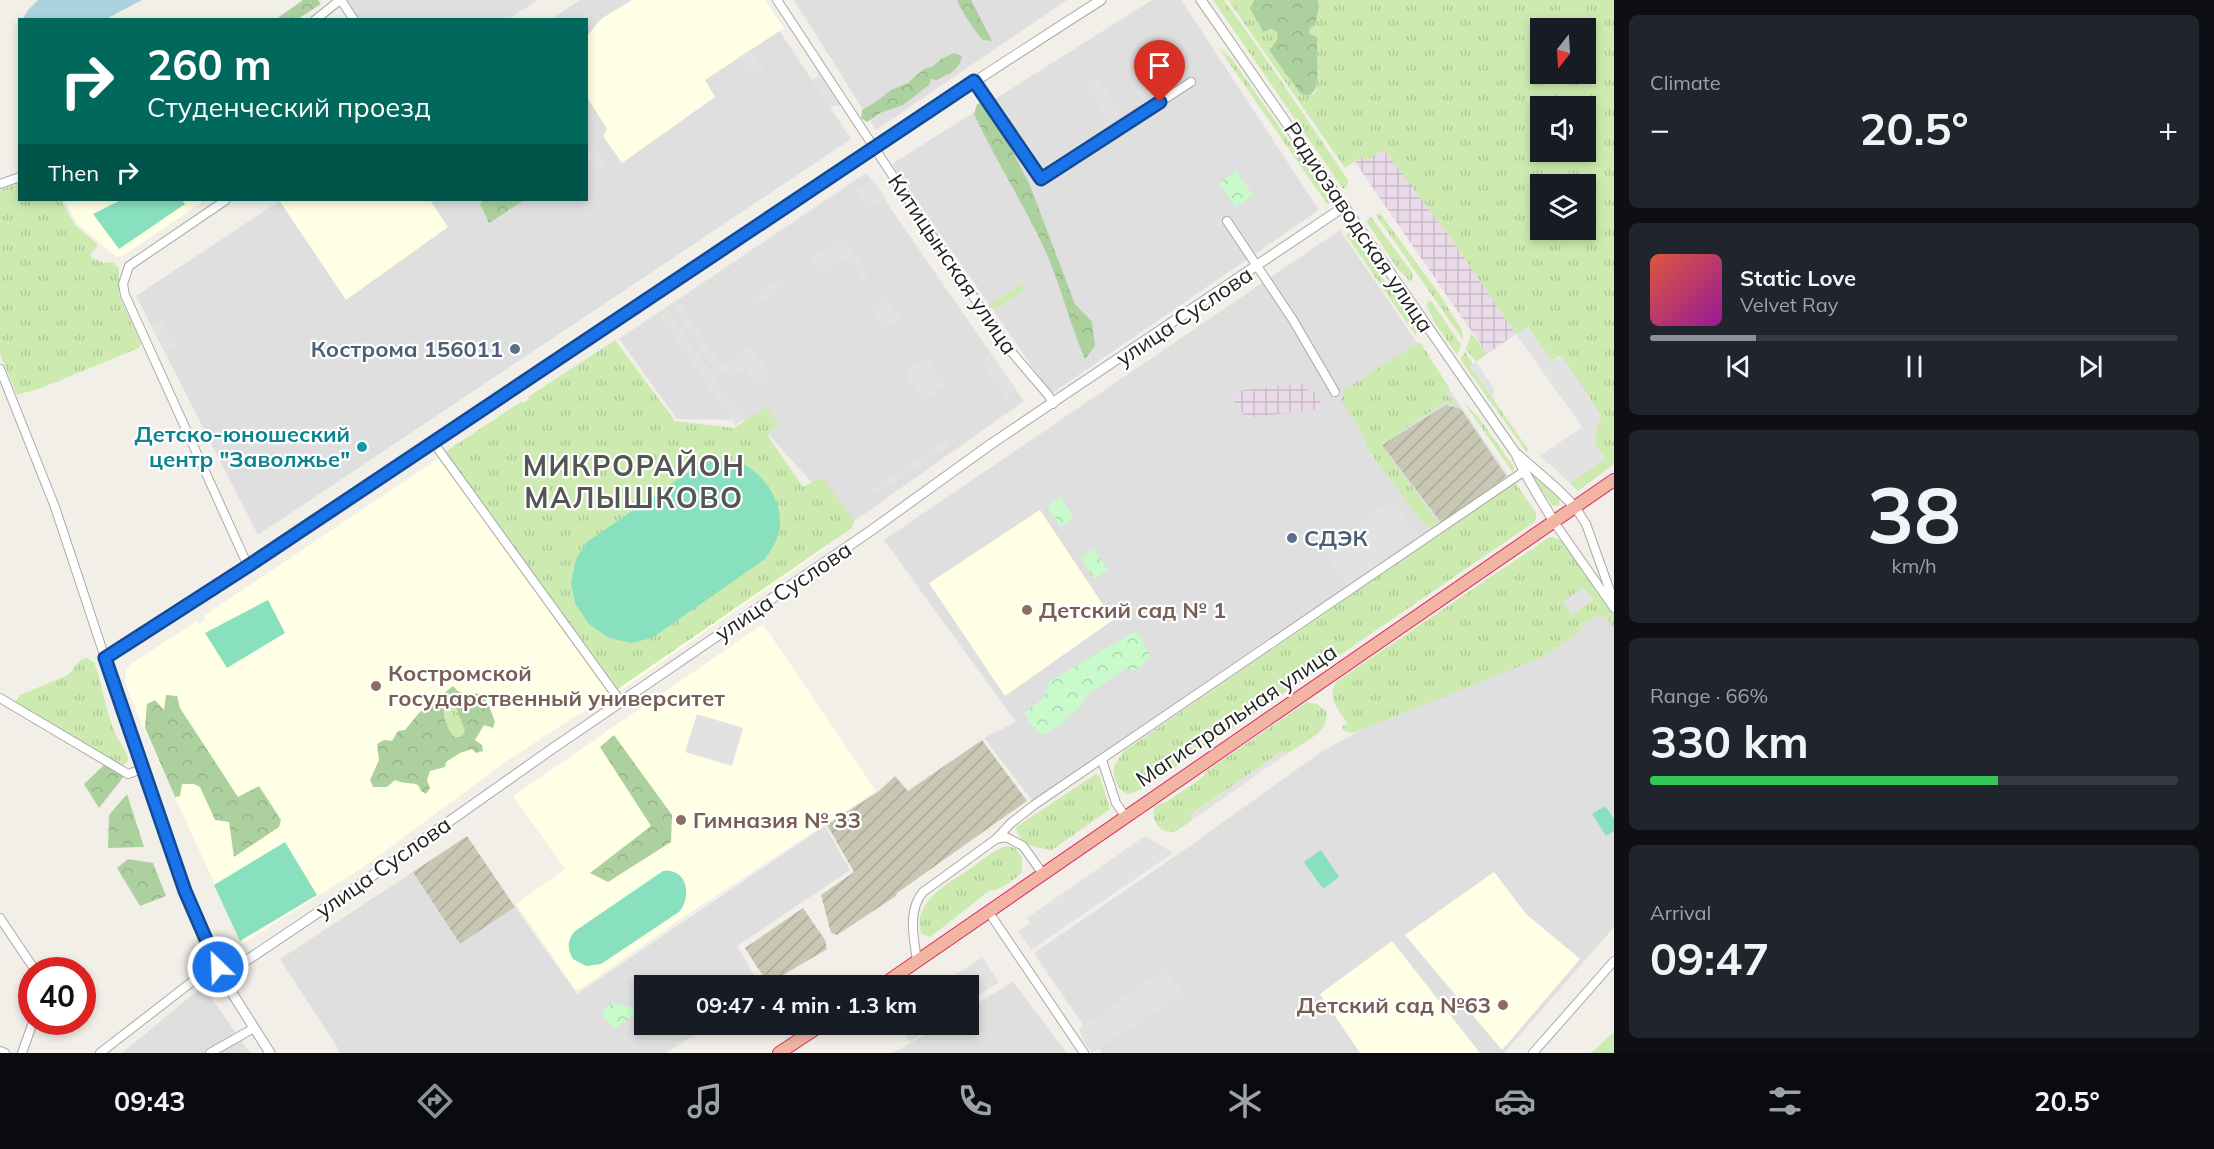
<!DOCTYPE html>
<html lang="en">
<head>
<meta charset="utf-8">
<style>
	:root { --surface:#171b24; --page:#20242c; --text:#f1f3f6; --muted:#9ea1a6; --line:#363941; --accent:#8c9099 }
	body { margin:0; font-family:Mulish,sans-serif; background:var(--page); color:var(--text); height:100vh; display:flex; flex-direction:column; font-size:22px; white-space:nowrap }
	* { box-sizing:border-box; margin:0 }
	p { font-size:20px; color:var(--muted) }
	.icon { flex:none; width:33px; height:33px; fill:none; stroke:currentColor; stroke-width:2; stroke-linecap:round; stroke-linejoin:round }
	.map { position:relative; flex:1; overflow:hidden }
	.side { display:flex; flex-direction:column; gap:15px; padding:15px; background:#0d0f14; width:600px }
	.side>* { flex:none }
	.banner { position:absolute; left:18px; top:18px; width:570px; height:183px; border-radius:0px; box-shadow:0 3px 9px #0003; background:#00695c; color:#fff; overflow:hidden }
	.needle { width:39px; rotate:197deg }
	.tools { position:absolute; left:1530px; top:18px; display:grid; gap:12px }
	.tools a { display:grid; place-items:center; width:66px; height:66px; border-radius:0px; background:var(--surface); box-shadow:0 3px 9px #0003; font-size:30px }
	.speed { position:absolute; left:18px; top:957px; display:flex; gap:12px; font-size:30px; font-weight:700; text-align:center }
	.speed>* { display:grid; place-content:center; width:78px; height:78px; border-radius:50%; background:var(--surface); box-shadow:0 3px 9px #0003; line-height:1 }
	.speed .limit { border:9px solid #d22; background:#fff; color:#111 }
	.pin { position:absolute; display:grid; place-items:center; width:51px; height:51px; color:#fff; margin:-62px -26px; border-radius:50% 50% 50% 0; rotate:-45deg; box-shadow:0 0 6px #0007 }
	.pin .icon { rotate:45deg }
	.me { position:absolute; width:66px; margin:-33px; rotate:336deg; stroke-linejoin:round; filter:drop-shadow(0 0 4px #0008) }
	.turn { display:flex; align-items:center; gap:21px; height:126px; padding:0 30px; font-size:27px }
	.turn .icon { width:78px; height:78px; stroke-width:2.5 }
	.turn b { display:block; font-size:42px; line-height:51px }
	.then { display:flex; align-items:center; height:57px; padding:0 30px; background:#0003; gap:12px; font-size:22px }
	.big { font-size:45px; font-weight:700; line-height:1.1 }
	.side .card { flex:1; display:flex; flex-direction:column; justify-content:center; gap:9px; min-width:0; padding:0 21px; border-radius:9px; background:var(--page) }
	.side .dial { align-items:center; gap:0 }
	.dial b { font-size:78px; line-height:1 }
	.song { display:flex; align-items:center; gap:18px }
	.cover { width:72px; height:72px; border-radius:9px; background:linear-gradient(135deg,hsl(10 70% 55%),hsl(300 70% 35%)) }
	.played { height:6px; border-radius:3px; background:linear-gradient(90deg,var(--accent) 20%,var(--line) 20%) }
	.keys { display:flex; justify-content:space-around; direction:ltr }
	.heat { display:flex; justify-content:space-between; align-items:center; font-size:33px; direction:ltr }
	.charge { height:9px; border-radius:4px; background:linear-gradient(90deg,#34c759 66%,var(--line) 0) }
	.trip { position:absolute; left:634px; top:975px; width:345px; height:60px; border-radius:0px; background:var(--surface); box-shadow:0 3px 9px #0003; font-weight:700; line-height:60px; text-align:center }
	.tab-bar { display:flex; height:96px; justify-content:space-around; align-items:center; background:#090b0e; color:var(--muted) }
	.tab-bar .icon { width:42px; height:42px }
	.tab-bar .selected { color:var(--accent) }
	.tab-bar b { font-size:27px; color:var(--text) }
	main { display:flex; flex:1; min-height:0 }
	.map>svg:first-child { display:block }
	.residential { fill:#e0dfdf }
	.industrial { fill:url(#industrial-grid) }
	.education { fill:#ffffe5 }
	.construction { fill:url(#construction-furrows) }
	.grass { fill:url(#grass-tufts); fill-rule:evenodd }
	.forest { fill:url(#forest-crowns); fill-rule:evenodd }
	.park { fill:url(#park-crowns) }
	.garden { fill:#cdebb0 }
	.pitch { fill:#88e0be }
	.parking { fill:#e2e2e2 }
	.water { fill:#aad3df }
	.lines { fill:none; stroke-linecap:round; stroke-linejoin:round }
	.minor-casing { stroke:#a9a9a9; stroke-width:10 }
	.tertiary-casing { stroke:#a9a9a9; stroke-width:11 }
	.trunk-casing { stroke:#dc2a67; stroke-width:14 }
	.minor { stroke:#fff; stroke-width:8 }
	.tertiary { stroke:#fff; stroke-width:9 }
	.trunk { stroke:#f2b4a3; stroke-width:12 }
	.route-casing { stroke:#114b97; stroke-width:15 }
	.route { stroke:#1a73e8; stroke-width:10 }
	.service-dot { fill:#5c6f8a; stroke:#fff; stroke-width:2 }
	.culture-dot { fill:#0f9aa8; stroke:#fff; stroke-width:2 }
	.education-dot { fill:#8d6e63; stroke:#fff; stroke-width:2 }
	.labels { text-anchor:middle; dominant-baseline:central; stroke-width:4.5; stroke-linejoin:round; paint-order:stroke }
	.street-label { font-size:22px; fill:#222; stroke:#fff }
	.service-label { font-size:22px; font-weight:bold; fill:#4e5e75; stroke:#fff; text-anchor:end }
	.culture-label { font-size:22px; font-weight:bold; fill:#0d838f; stroke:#fff; text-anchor:end }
	.education-label { font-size:22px; font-weight:bold; fill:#785e54; stroke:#fff; text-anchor:start }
	.district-label { font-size:28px; font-weight:bold; letter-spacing:1.5px; fill:#555; stroke:#fff }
</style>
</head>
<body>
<main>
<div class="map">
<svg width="1614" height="1053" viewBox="0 0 1614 1053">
	<defs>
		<pattern id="industrial-grid" width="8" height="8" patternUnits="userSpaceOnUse" patternTransform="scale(1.5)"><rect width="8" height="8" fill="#ebdbe8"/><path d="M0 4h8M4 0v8" fill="none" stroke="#c9bcc7"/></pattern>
		<pattern id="construction-furrows" width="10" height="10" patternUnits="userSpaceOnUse" patternTransform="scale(1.5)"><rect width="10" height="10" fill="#c7c7b4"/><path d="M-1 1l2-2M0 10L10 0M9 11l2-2" fill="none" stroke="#abab9a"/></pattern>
		<pattern id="grass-tufts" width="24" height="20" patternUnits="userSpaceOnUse" patternTransform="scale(1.5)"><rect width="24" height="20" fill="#cdebb0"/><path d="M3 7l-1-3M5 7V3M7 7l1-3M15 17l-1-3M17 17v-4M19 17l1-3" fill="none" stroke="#b0c997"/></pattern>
		<pattern id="forest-crowns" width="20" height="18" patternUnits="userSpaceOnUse" patternTransform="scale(1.5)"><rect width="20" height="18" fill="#add19e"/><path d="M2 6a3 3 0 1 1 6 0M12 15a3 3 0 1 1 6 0" fill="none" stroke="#95b388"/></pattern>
		<pattern id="park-crowns" width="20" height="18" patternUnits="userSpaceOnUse" patternTransform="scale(1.5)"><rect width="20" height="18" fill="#c8facc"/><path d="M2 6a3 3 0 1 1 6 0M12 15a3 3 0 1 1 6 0" fill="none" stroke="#acd6af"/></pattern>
	</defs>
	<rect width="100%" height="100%" fill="#f2efe9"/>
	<path class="residential" d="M344 0H538L507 20 356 19Z
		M580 0H759L851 139 258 535 136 296 281 200H586V20L551 19Z
		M794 0H1067L876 130Z
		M1152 0H1181L1319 210 1051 394 892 164Z
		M866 173 1024 401 850 524 755 420 677 419 619 339Z
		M1340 230 1514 484 1034 803 984 738 1016 722 884 540Z
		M1599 602 1614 623V927L1504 1053H1102L1034 953 1187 848 1321 752Z
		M825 826 850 870 737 946 760 985 645 986V1024L710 1025 666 1053H341L280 959 413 872 460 944 515 907 577 994Z
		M1013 982 1067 1053H893L941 1025 969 1024V1008Z
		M203 986 250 1053H122Z"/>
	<path class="industrial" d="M1384 149 1450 237 1516 334 1487 354 1355 162 1362 157 1365 160Z
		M1307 383 1308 392 1313 391 1320 401 1321 409 1246 418 1230 396 1244 390Z"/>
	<path class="education" d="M632 0H765L784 28 705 80 715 97 622 163 603 136 607 129 587 97V36L601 19Z
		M64 200H205L126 254 117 257 77 223Z
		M279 200H430L448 227 346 300Z
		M664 429 760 445 828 546 611 697 574 717 508 760 362 868 242 944 141 723 125 682 126 669 131 664 197 621 199 624 206 619 204 616 439 458 502 545Z
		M1040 510 1113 620 1005 696 929 583Z
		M763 624 876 791 682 918 580 989H575L516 904 565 869 513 796Z
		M1494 872 1527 915 1580 959 1502 1050 1405 935Z
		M1392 941 1480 1053H1360L1320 994Z"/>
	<path class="construction" d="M1446 405 1461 409 1506 476 1443 525 1382 445Z
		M982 740 1027 801 897 893 896 896 837 935 831 933 821 895 854 872 827 825 879 791 895 776 908 791Z
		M467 836 515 907 460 944 413 872Z
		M803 908 825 940 827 949 768 984 745 948Z"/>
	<path class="grass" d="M1213 0H1224L1262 53 1348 180 1347 186 1343 189Z
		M1228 0H1254L1251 4 1259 26 1263 32 1272 29 1277 32 1278 38 1276 43 1271 46 1269 51 1290 77 1294 86 1312 95 1315 92 1318 38 1309 33 1310 28 1315 26 1319 7 1318 0H1614V464L1578 491 1570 483 1605 459 1594 443 1598 423 1559 356 1552 361 1528 327 1516 334 1450 237 1384 150 1365 161 1362 157 1345 168ZM1540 28H1586V74H1540ZM1540 106H1586V152H1540ZM1540 184H1586V230H1540Z
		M1218 47 1232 59 1331 201 1329 204H1327Z
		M19 183 20 200H61L75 225 97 244V247L90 254 92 258 104 263 113 262 119 268V295L141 343 139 348 41 388 17 395 0 354V190Z
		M1380 213 1440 295 1462 330 1463 340 1376 215Z
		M1371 217 1413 274 1411 282 1398 269 1366 221Z
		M1351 232 1417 328 1416 336 1346 235Z
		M1025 282 1023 291 999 307 989 308V305Z
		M1429 301 1432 302 1461 345 1457 355 1435 323 1426 304Z
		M1471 333 1487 354 1476 362 1466 350Z
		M615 340 675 421 734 428 766 407 778 424 772 428 768 436 803 487 822 477 854 520 852 528 618 689 445 452 522 401 524 403 529 399 528 397Z
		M1420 342 1450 389 1446 394 1458 406 1445 402 1381 445 1441 526C1433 527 1427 528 1421 521L1366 446V439L1341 400 1344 390Z
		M1465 352 1473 364 1470 366 1528 449 1527 453 1460 359Z
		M1463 401 1479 418 1514 467 1513 473Z
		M1529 472 1560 499 1559 506 1552 505Z
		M1515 482 1536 513V520L1533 523 1145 788 1129 794C1117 790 1113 779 1114 766L1124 751Z
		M1552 537 1559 539 1568 548 1614 612V629L1607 618 1597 615 1581 626 1579 633 1542 657 1353 733 1345 731 1342 727 1347 723C1338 709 1326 697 1337 681L1548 538Z
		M86 658 94 662C103 686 105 711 116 735 120 743 128 752 128 761L124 765 116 763 15 702 20 695 68 675 80 660Z
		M1307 702 1317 704 1326 711C1331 732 1303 743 1288 753L1281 752 1190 815 1192 820C1186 824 1178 832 1170 832 1157 832 1150 816 1155 806L1166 802 1203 777 1206 771Z
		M446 705H452C459 712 464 722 465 731L461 737H454C447 726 441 718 446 705Z
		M1096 774 1100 777 1110 809 1052 850C1037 848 1018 845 1016 827Z
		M1006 846 1015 848 1022 858V872C1014 880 1001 890 989 891L933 935 929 937 921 933C912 901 949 883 971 868 982 860 994 850 1006 846Z"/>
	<path class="forest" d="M303 0H318L321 4 298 19H276Z
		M957 0H971L992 41 983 40C976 33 960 9 957 0Z
		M1254 0H1318L1319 7 1315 26 1310 28 1309 33 1318 38C1314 53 1326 106 1300 93L1269 50C1273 43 1279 43 1277 32L1272 29 1263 32 1250 8Z
		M954 53 962 56C960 70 948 74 937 80L931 79 929 85 903 105 880 113 867 122 861 118 862 110 876 102 891 90 908 83 914 77 926 68 932 67 941 59Z
		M983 103 1010 147 1029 183 1075 304 1092 322 1095 346 1085 359C1069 322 1060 282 1043 246 1022 201 995 159 974 114L977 104Z
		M483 200H524L489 223 480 204Z
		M453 686C464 699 472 691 485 695L495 722 493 728 484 725 475 740 482 745 483 751 476 753 472 749 460 753 446 762 445 767 430 771 427 780 430 788 426 794 421 791 418 785C410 782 403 784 395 780L387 787H373L370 780 379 760 377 744 384 740 392 741 398 731 405 730 419 713ZM446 705H452L457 710 465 731 461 737H454C447 726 441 717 446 705Z
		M166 695 177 696 180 708 238 797 259 786 281 820 279 827 234 857 229 822 215 820 200 787 194 784H182L180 796 175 797 145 728 147 704 155 700 164 710Z
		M614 735 672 815 671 842 608 882 590 873 651 826 600 747Z
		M104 765 125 775 99 808 84 784Z
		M127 794 144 847 108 848 109 815Z
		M128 859 153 863 166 896 140 906 117 868Z"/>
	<path class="park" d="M1236 171 1253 195 1236 207 1219 183Z
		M1061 497 1074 517 1060 527 1047 506Z
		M1094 549 1108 570 1094 579 1081 558Z
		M1136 631 1150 655 1144 664 1135 670 1125 669 1088 694 1081 707 1067 717 1064 723 1042 735 1035 730 1024 713 1045 697 1049 682Z
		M611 1003 636 1008 639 1011 614 1029 601 1013Z"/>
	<path class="garden" d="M1614 1032V1053H1591Z"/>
	<path class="pitch" d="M121 200H182L185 204 119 249 93 214Z
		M724 460C732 462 741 462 747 466 772 482 789 515 775 543 772 549 768 554 765 559L652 638 631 643 607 637 588 623 575 603 571 582 576 559 587 542 703 462Z
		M268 600 285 633 227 668 205 633Z
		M1605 806 1614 819V831L1606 836 1592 814Z
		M285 842 317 895 240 941 214 885Z
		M1321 850 1339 877 1323 889 1304 862Z
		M663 871C688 868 692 897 679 912L601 964 586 966 573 959C567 949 567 940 575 931Z"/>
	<path class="parking" d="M750 50 768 76 748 70 739 57Z
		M1170 71 1180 86 1155 102 1152 97 1168 86 1162 76Z
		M818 72 841 106H834L830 108 812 80 817 77Z
		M1097 77 1121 111 1108 120 1085 85Z
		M595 148 608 166 595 169 586 154Z
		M872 179 885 197 869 208 856 190Z
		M843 237 869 274 863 279 849 261H844L822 276 810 259Z
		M782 278 787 285 757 305 752 298Z
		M885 295 901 318 885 328 870 306Z
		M681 305 721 365 750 345 772 376 756 387 744 369 731 379 724 370 718 374 674 309Z
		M668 310 726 395 735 402 747 417 735 425 659 316Z
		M161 320 178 345 167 350 152 327Z
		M1528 327 1552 361 1562 356 1602 417 1598 423 1594 443 1605 459 1570 483 1540 456 1582 427 1516 334Z
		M991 354 1016 391 1006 398 981 361Z
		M927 357 946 385 923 401 904 372Z
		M1476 362 1494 389 1493 399 1470 366Z
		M950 436 951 445 879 493 871 490Z
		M1391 501 1395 502 1419 537 1347 586 1322 550Z
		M1583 587 1593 600 1572 615 1563 602Z
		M697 714 743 728 732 766 685 752Z
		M1281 752 1288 753 1192 820 1190 815Z
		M1145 836 1173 853 1031 950 1018 931 1030 923 1027 918Z
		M982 957 999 982 969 1002V986L940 985Z
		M1166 968 1183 994 1092 1053 1082 1039 1079 1028Z
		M898 1025H935L910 1042Z"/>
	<path class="water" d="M38 0H142L106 19H23L28 10Z"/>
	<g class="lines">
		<g class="minor-casing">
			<path id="minor" d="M341 0 354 20
				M777 0 939 246 1009 349 1049 396 1053 404
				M315 20 340 0
				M974 81 1041 179 1191 82
				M0 184 20 177
				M226 200 129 266 123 284 125 295 248 566
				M1227 221 1293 320 1335 392
				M0 369 55 507 105 658
				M433 442 621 702
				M1575 507 1586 524 1614 602
				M1554 522 1614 608
				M0 698 128 774 142 769
				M1102 760 1116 803 1125 816
				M996 839 1006 837 1023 846 1043 874
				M988 911 1084 1053
				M0 918 35 970
				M917 961C914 938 907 911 923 892L996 839 1011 823 1034 805 1523 472
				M0 1051 5 1053
				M22 1053 33 1022
				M100 1053 198 977 218 967
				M210 1053 254 1028
				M1533 1053 1614 961"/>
		</g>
		<g class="tertiary-casing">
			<path id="tertiary" d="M1201 0 1516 454C1526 478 1541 499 1554 522
				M1518 455 1557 489 1575 507
				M222 977 362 883 549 751 869 532 991 444 1345 206
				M270 1053 222 977 194 913 142 769 105 658C440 443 766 214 1101 0"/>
		</g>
		<g class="trunk-casing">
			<path id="trunk" d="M881 986 1614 480
				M779 1053 823 1024"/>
		</g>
		<use href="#minor" class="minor"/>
		<use href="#tertiary" class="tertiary"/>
		<use href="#trunk" class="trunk"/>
	</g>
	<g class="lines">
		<g class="route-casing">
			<path id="route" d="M218 967 185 891 105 658 248 566 974 81 1041 179 1160 102"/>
		</g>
		<use href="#route" class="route"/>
	</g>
	<g class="service-dot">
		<circle cx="515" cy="349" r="6"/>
		<circle cx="1292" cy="538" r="6"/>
	</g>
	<circle class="culture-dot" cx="362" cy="447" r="6"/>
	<g class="education-dot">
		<circle cx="1027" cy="610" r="6"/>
		<circle cx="376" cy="686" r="6"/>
		<circle cx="681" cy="820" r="6"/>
		<circle cx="1503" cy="1005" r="6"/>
	</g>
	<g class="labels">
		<g class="street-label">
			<text transform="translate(1359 227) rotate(56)">Радиозаводская улица</text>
			<text transform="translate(953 264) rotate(56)">Китицынская улица</text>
			<text transform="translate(1184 316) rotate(-34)">улица Суслова</text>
			<text transform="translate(783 591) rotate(-34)">улица Суслова</text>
			<text transform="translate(1236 715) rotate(-34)">Магистральная улица</text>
			<text transform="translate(383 867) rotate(-35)">улица Суслова</text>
		</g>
		<g class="service-label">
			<text x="503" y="349">Кострома 156011</text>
			<text x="1304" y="538" text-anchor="start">СДЭК</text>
		</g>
		<g class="culture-label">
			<text x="350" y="434">Детско-юношеский<tspan x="350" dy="25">центр "Заволжье"</tspan></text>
		</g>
		<g class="education-label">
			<text x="1039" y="610">Детский сад № 1</text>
			<text x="388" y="673">Костромской<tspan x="388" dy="25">государственный университет</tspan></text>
			<text x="693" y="820">Гимназия № 33</text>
			<text x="1491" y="1005" text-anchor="end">Детский сад №63</text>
		</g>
		<g class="district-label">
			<text x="634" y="465">МИКРОРАЙОН<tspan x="634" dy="32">МАЛЫШКОВО</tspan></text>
		</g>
	</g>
</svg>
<div class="tools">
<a><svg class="needle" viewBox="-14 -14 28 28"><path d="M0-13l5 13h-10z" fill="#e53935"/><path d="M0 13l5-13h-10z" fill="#9ea1a6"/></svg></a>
<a><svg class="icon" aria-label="sound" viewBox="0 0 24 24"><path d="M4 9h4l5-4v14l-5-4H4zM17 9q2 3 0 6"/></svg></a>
<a><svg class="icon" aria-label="layers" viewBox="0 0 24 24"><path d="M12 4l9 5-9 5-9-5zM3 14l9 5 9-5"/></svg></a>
</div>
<div class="speed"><div class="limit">40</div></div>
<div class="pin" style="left:1160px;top:102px;background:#d93025"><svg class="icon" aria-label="arrive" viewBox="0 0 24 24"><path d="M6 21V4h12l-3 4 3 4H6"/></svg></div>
<svg class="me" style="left:218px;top:967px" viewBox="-20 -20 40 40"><circle r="17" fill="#1a73e8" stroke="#fff" stroke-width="3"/><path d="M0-11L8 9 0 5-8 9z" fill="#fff"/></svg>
<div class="trip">09:47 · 4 min · 1.3 km</div>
<div class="banner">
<div class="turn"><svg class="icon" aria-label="right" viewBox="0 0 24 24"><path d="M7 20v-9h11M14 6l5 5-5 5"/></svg><div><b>260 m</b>Студенческий проезд</div></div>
<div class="then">Then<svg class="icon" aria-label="right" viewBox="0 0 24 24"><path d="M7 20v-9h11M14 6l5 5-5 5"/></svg></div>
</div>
</div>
<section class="side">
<div class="card"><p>Climate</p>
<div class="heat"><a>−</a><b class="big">20.5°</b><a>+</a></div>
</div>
<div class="card">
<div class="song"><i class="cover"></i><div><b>Static Love</b><p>Velvet Ray</p></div></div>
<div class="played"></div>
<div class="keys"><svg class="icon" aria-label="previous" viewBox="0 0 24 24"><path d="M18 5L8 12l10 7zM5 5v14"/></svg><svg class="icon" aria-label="pause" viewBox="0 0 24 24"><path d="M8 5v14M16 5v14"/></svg><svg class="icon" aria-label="next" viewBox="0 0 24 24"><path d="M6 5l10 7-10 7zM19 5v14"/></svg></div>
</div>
<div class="card dial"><b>38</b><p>km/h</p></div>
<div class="card"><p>Range · 66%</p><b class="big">330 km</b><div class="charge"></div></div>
<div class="card"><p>Arrival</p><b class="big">09:47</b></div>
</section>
</main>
<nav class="tab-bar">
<b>09:43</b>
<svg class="icon selected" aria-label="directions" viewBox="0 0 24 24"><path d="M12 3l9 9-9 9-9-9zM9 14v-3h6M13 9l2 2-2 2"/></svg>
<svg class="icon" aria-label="music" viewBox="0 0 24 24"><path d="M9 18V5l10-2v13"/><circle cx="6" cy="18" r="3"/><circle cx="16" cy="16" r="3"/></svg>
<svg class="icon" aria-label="phone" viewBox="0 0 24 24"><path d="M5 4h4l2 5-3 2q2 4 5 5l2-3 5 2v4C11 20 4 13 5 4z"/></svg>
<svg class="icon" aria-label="climate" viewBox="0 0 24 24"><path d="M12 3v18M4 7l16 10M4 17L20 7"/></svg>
<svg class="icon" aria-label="car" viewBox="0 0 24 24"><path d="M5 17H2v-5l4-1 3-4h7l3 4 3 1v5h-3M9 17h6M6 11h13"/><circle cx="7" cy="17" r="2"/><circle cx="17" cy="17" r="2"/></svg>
<svg class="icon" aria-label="filters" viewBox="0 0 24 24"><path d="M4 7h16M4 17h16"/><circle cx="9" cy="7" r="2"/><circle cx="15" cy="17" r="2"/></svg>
<b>20.5°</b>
</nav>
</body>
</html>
